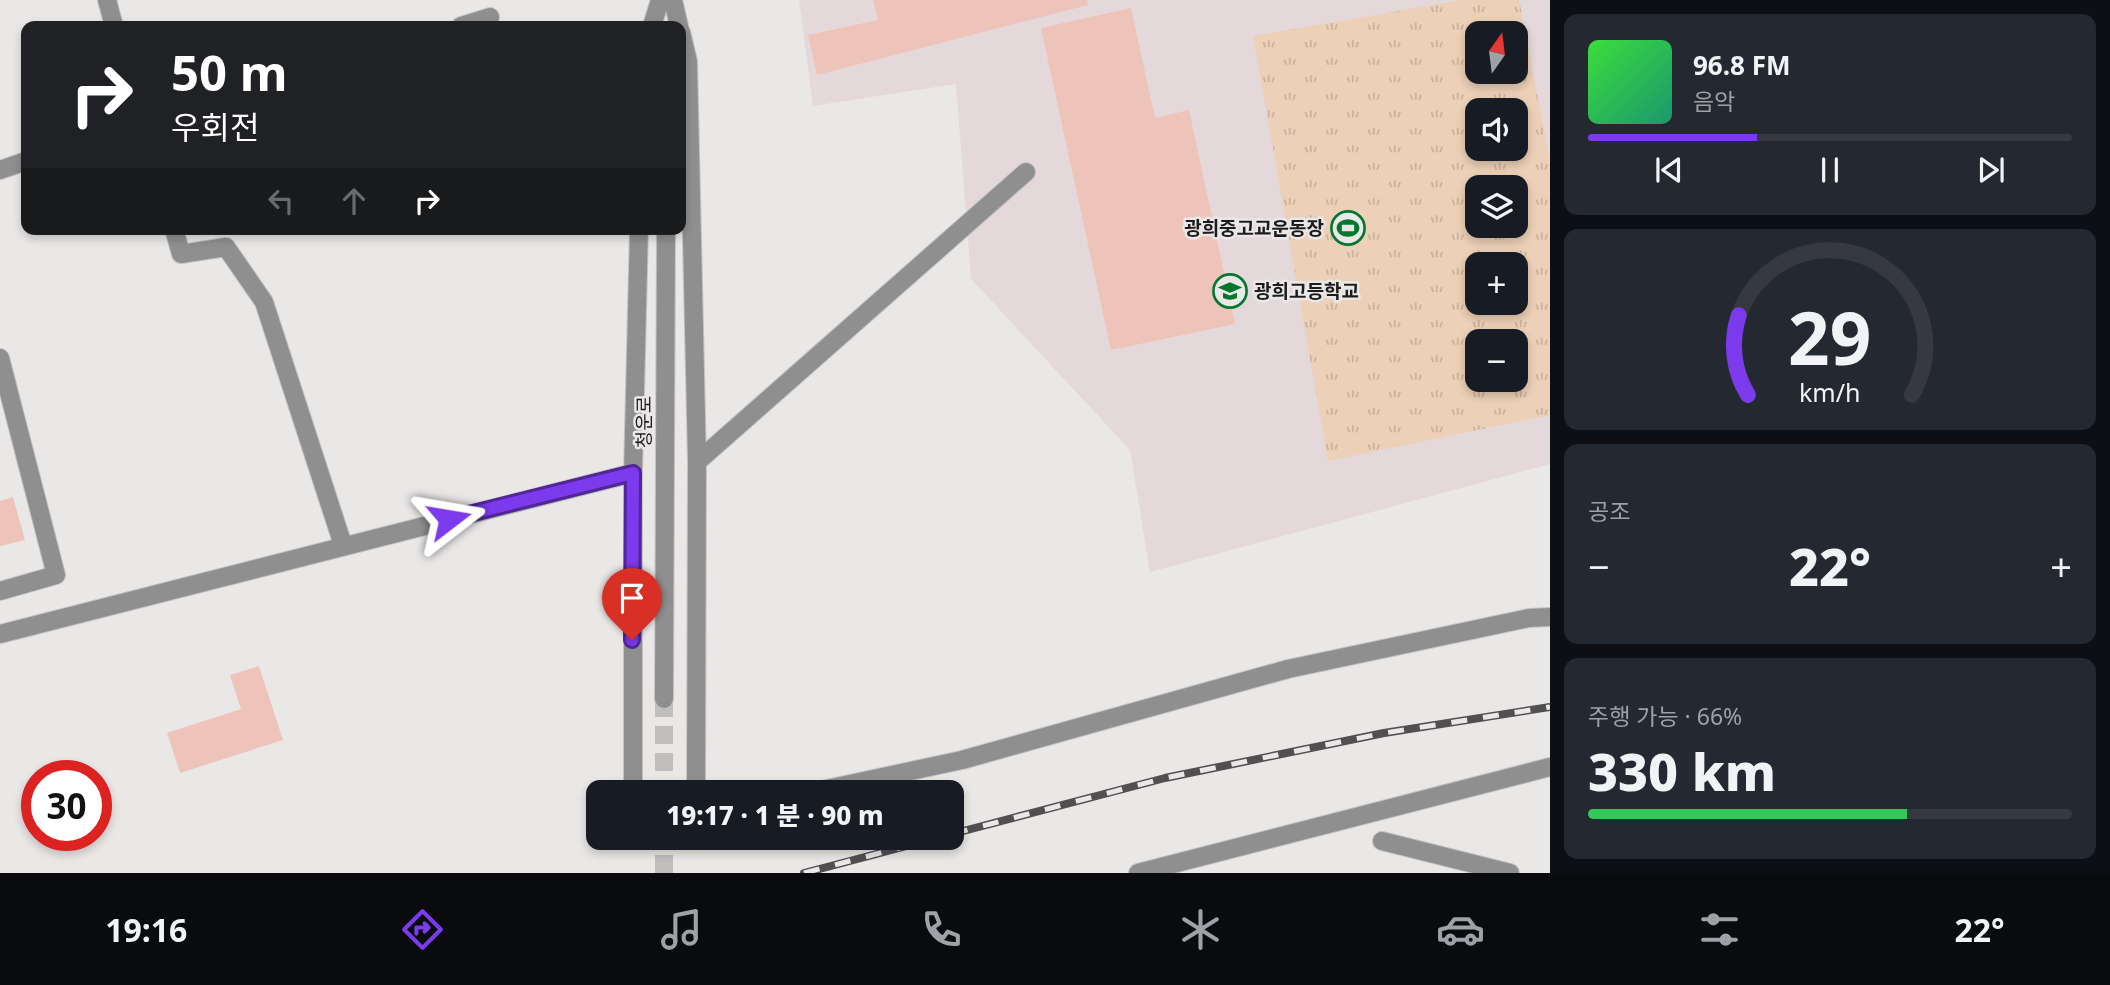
<!DOCTYPE html>
<html lang="ko">
<head>
<meta charset="utf-8">
<style>
	:root { --surface:#171b24; --page:#242831; --text:#f1f3f6; --muted:#9ea1a6; --line:#363941; --accent:#7c3aed }
	body { margin:0; font-family:"Noto Sans","Noto Sans KR",sans-serif; background:var(--page); color:var(--text); height:100vh; display:flex; flex-direction:column; font-size:26px; white-space:nowrap }
	* { box-sizing:border-box; margin:0 }
	p { font-size:23px; color:var(--muted) }
	.icon { flex:none; width:38px; height:38px; fill:none; stroke:currentColor; stroke-width:2; stroke-linecap:round; stroke-linejoin:round }
	.map { position:relative; flex:1; overflow:hidden }
	.panel { display:flex; flex-direction:column; gap:14px; padding:14px; background:#0d0f14; width:560px }
	.panel>* { flex:none }
	.banner { position:absolute; left:21px; top:21px; width:665px; height:214px; border-radius:14px; box-shadow:0 4px 10px #0003; background:#202124; color:#fff; overflow:hidden }
	.needle { width:46px; rotate:14deg }
	.fabs { position:absolute; left:1465px; top:21px; display:grid; gap:14px }
	.fabs a { display:grid; place-items:center; width:63px; height:63px; border-radius:14px; background:var(--surface); box-shadow:0 4px 10px #0003; font-size:35px }
	.speed { position:absolute; left:21px; top:760px; display:flex; gap:14px; font-size:35px; font-weight:700; text-align:center }
	.speed>* { display:grid; place-content:center; width:91px; height:91px; border-radius:50%; background:var(--surface); box-shadow:0 4px 10px #0003; line-height:1 }
	.speed .limit { border:10px solid #d22; background:#fff; color:#111 }
	.pin { position:absolute; display:grid; place-items:center; width:60px; height:60px; color:#fff; margin:-72px -30px; border-radius:50% 50% 50% 0; rotate:-45deg; box-shadow:0 0 7px #0007 }
	.pin .icon { rotate:45deg }
	.me { position:absolute; width:77px; margin:-38px; rotate:76deg; stroke-linejoin:round; filter:drop-shadow(0 0 5px #0008) }
	.turn { display:flex; align-items:center; gap:24px; height:147px; padding:0 35px; font-size:32px }
	.turn .icon { width:91px; height:91px; stroke-width:2.5 }
	.turn b { display:block; font-size:49px; line-height:60px }
	.lanes { display:flex; align-items:center; height:66px; padding:0 35px; background:#0003; justify-content:center; gap:35px; direction:ltr }
	.lanes .off { opacity:.35 }
	.big { font-size:52px; font-weight:800; line-height:1.1 }
	.panel .widget { flex:1; display:flex; flex-direction:column; justify-content:center; gap:10px; min-width:0; padding:0 24px; border-radius:14px; background:var(--page) }
	.panel .dial { align-items:center; gap:0 }
	.dial svg { height:182px; overflow:visible; fill:none; stroke:var(--line); stroke-width:7; stroke-linecap:round; text-anchor:middle }
	.dial text { fill:var(--text); stroke:none }
	.song { display:flex; align-items:center; gap:21px }
	.cover { width:84px; height:84px; border-radius:10px; background:linear-gradient(135deg,hsl(120 70% 55%),hsl(160 70% 35%)) }
	.played { height:7px; border-radius:4px; background:linear-gradient(90deg,var(--accent) 35%,var(--line) 35%) }
	.keys { display:flex; justify-content:space-around; direction:ltr }
	.heat { display:flex; justify-content:space-between; align-items:center; font-size:38px; direction:ltr }
	.charge { height:10px; border-radius:5px; background:linear-gradient(90deg,#34c759 66%,var(--line) 0) }
	.trip { position:absolute; left:586px; top:780px; width:378px; height:70px; border-radius:14px; background:var(--surface); box-shadow:0 4px 10px #0003; font-weight:800; line-height:70px; text-align:center }
	.menu { display:flex; height:112px; justify-content:space-around; align-items:center; background:#090b0e; color:var(--muted) }
	.menu .icon { width:49px; height:49px }
	.menu .on { color:var(--accent) }
	.menu b { font-size:32px; color:var(--text) }
	main { display:flex; flex:1; min-height:0 }
	.map>svg:first-child { display:block }
	.built { fill:#e5d8da; fill-rule:evenodd }
	.park { fill:url(#park-tufts); fill-rule:evenodd }
	.building { fill:#eec4ba }
	.lines { fill:none; stroke-linecap:round; stroke-linejoin:round }
	.minor-tunnel { stroke:#c1bebe; stroke-width:18; stroke-dasharray:18 9; stroke-linecap:butt }
	.minor-casing { stroke:#c5c2c2; stroke-width:20 }
	.minor { stroke:#908f90; stroke-width:18 }
	.rail-casing { stroke:#514f4f; stroke-width:8 }
	.rail { stroke:#eae7e7; stroke-width:5; stroke-dasharray:16; stroke-linecap:butt }
	.route-casing { stroke:#51269a; stroke-width:18 }
	.route { stroke:#7c3aed; stroke-width:12 }
	.labels { text-anchor:middle; dominant-baseline:central; stroke-width:5; stroke-linejoin:round; paint-order:stroke }
	.poi-label { font-size:19px; font-weight:bold; fill:#1d1c1c; stroke:#eae7e7; text-anchor:end }
	.street-label { font-size:19px; fill:#1d1c1c; stroke:#eae7e7 }
</style>
</head>
<body>
<main>
<div class="map">
<svg width="1550" height="873" viewBox="0 0 1550 873">
	<defs>
		<pattern id="park-tufts" width="24" height="20" patternUnits="userSpaceOnUse" patternTransform="scale(1.75)"><rect width="24" height="20" fill="#ecd0b7"/><path d="M3 7l-1-3M5 7V3M7 7l1-3M15 17l-1-3M17 17v-4M19 17l1-3" fill="none" stroke="#cab29d"/></pattern>
	</defs>
	<rect width="100%" height="100%" fill="#eae7e7"/>
	<path class="built" d="M799 0H1550V464L1150 572 1130 450 971 279 956 84 813 106ZM1477 33H1516V72H1477ZM1477 110H1516V149H1477ZM1477 187H1516V226H1477ZM1477 264H1516V303H1477ZM1477 341H1516V380H1477Z"/>
	<path class="park" d="M1462 0H1519L1550 161V415L1328 461 1253 36ZM1477 33H1516V72H1477ZM1477 110H1516V149H1477ZM1477 187H1516V226H1477ZM1477 264H1516V303H1477ZM1477 341H1516V380H1477Z"/>
	<path class="building" d="M873 0H1087L1088 5 817 75 808 35 878 20Z
		M1131 8 1155 118 1189 110 1235 324 1111 350 1041 28Z
		M13 497 25 540 0 546V501Z
		M259 666 283 740 180 773 167 733 241 709 230 675Z"/>
	<g class="lines">
		<path class="minor-tunnel" d="M664 699V793
			M664 873V838"/>
		<g class="minor-casing">
			<path id="minor" d="M107 0 114 26
				M673 0 679 26
				M461 26 490 17
				M652 26 660 0
				M681 32 688 61 697 462 696 793
				M0 170 26 161
				M174 229 181 254 226 247 264 302 343 545
				M0 358 56 575 0 591
				M697 462 1026 172
				M0 634 633 473
				M664 699 666 229
				M633 793V473L639 229
				M808 793 962 760 1288 669 1529 618 1550 617
				M1382 841 1510 873
				M1138 873 1550 767"/>
		</g>
		<use href="#minor" class="minor"/>
		<g class="rail-casing">
			<path id="rail" d="M952 834 1165 778 1384 733 1550 707
				M804 873 937 838"/>
		</g>
		<use href="#rail" class="rail"/>
	</g>
	<g class="lines">
		<g class="route-casing">
			<path id="route" d="M449 519 633 473 632 640"/>
		</g>
		<use href="#route" class="route"/>
	</g>
	<defs>
		<g id="stadium-ring" transform="scale(1.75)"><circle r="9.5" fill="#eae7e7" stroke="#01782d" stroke-width="1.5"/><path d="M0-5a6.5 5 0 1 0 0 10a6.5 5 0 1 0 0-10ZM-3.5-1.8h7v3.6h-7Z" fill="#01782d"/></g>
		<g id="school-ring" transform="scale(1.75)"><circle r="9.5" fill="#eae7e7" stroke="#01782d" stroke-width="1.5"/><path d="M0-5L7-2L0 1L-7-2ZM-4 1L0 2.5L4 1V4Q0 6-4 4Z" fill="#01782d"/></g>
	</defs>
	<g fill-rule="evenodd">
		<use href="#stadium-ring" x="1348" y="228"/>
		<use href="#school-ring" x="1230" y="291"/>
	</g>
	<g class="labels">
		<g class="poi-label">
			<text x="1324" y="228">광희중고교운동장</text>
			<text x="1254" y="291" text-anchor="start">광희고등학교</text>
		</g>
		<g class="street-label">
			<text transform="translate(644 422) rotate(-90)">청운로</text>
		</g>
	</g>
</svg>
<div class="fabs">
<a><svg class="needle" viewBox="-14 -14 28 28"><path d="M0-13l5 13h-10z" fill="#e53935"/><path d="M0 13l5-13h-10z" fill="#9ea1a6"/></svg></a>
<a><svg class="icon" aria-label="sound" viewBox="0 0 24 24"><path d="M4 9h4l5-4v14l-5-4H4zM17 9q2 3 0 6"/></svg></a>
<a><svg class="icon" aria-label="layers" viewBox="0 0 24 24"><path d="M12 4l9 5-9 5-9-5zM3 14l9 5 9-5"/></svg></a>
<a>+</a>
<a>−</a>
</div>
<div class="speed"><div class="limit">30</div></div>
<div class="pin" style="left:632px;top:640px;background:#d93025"><svg class="icon" aria-label="arrive" viewBox="0 0 24 24"><path d="M6 21V4h12l-3 4 3 4H6"/></svg></div>
<svg class="me" style="left:449px;top:519px" viewBox="-20 -20 40 40"><path d="M0-17L14 15 0 8-14 15z" fill="#7c3aed" stroke="#fff" stroke-width="4"/></svg>
<div class="trip">19:17 · 1 분 · 90 m</div>
<div class="banner">
<div class="turn"><svg class="icon" aria-label="right" viewBox="0 0 24 24"><path d="M7 20v-9h11M14 6l5 5-5 5"/></svg><div><b>50 m</b>우회전</div></div>
<div class="lanes"><svg class="icon off" aria-label="left" viewBox="0 0 24 24"><path d="M17 20v-9H6M10 6l-5 5 5 5"/></svg><svg class="icon off" aria-label="ahead" viewBox="0 0 24 24"><path d="M12 20V5M6 11l6-6 6 6"/></svg><svg class="icon" aria-label="right" viewBox="0 0 24 24"><path d="M7 20v-9h11M14 6l5 5-5 5"/></svg></div>
</div>
</div>
<section class="panel">
<div class="widget">
<div class="song"><i class="cover"></i><div><b>96.8 FM</b><p>음악</p></div></div>
<div class="played"></div>
<div class="keys"><svg class="icon" aria-label="previous" viewBox="0 0 24 24"><path d="M18 5L8 12l10 7zM5 5v14"/></svg><svg class="icon" aria-label="pause" viewBox="0 0 24 24"><path d="M8 5v14M16 5v14"/></svg><svg class="icon" aria-label="next" viewBox="0 0 24 24"><path d="M6 5l10 7-10 7zM19 5v14"/></svg></div>
</div>
<div class="widget dial"><svg viewBox="0 0 100 80">
<path d="M14 69A42 42 0 1 1 86 69"/>
<path d="M14 69A42 42 0 0 1 10 34" stroke="#7c3aed"/>
<text x="50" y="56" font-size="32" font-weight="700">29</text>
<text x="50" y="72" font-size="11">km/h</text>
</svg></div>
<div class="widget"><p>공조</p>
<div class="heat"><a>−</a><b class="big">22°</b><a>+</a></div>
</div>
<div class="widget"><p>주행 가능 · 66%</p><b class="big">330 km</b><div class="charge"></div></div>
</section>
</main>
<nav class="menu">
<b>19:16</b>
<svg class="icon on" aria-label="directions" viewBox="0 0 24 24"><path d="M12 3l9 9-9 9-9-9zM9 14v-3h6M13 9l2 2-2 2"/></svg>
<svg class="icon" aria-label="music" viewBox="0 0 24 24"><path d="M9 18V5l10-2v13"/><circle cx="6" cy="18" r="3"/><circle cx="16" cy="16" r="3"/></svg>
<svg class="icon" aria-label="phone" viewBox="0 0 24 24"><path d="M5 4h4l2 5-3 2q2 4 5 5l2-3 5 2v4C11 20 4 13 5 4z"/></svg>
<svg class="icon" aria-label="climate" viewBox="0 0 24 24"><path d="M12 3v18M4 7l16 10M4 17L20 7"/></svg>
<svg class="icon" aria-label="car" viewBox="0 0 24 24"><path d="M5 17H2v-5l4-1 3-4h7l3 4 3 1v5h-3M9 17h6M6 11h13"/><circle cx="7" cy="17" r="2"/><circle cx="17" cy="17" r="2"/></svg>
<svg class="icon" aria-label="filters" viewBox="0 0 24 24"><path d="M4 7h16M4 17h16"/><circle cx="9" cy="7" r="2"/><circle cx="15" cy="17" r="2"/></svg>
<b>22°</b>
</nav>
</body>
</html>
